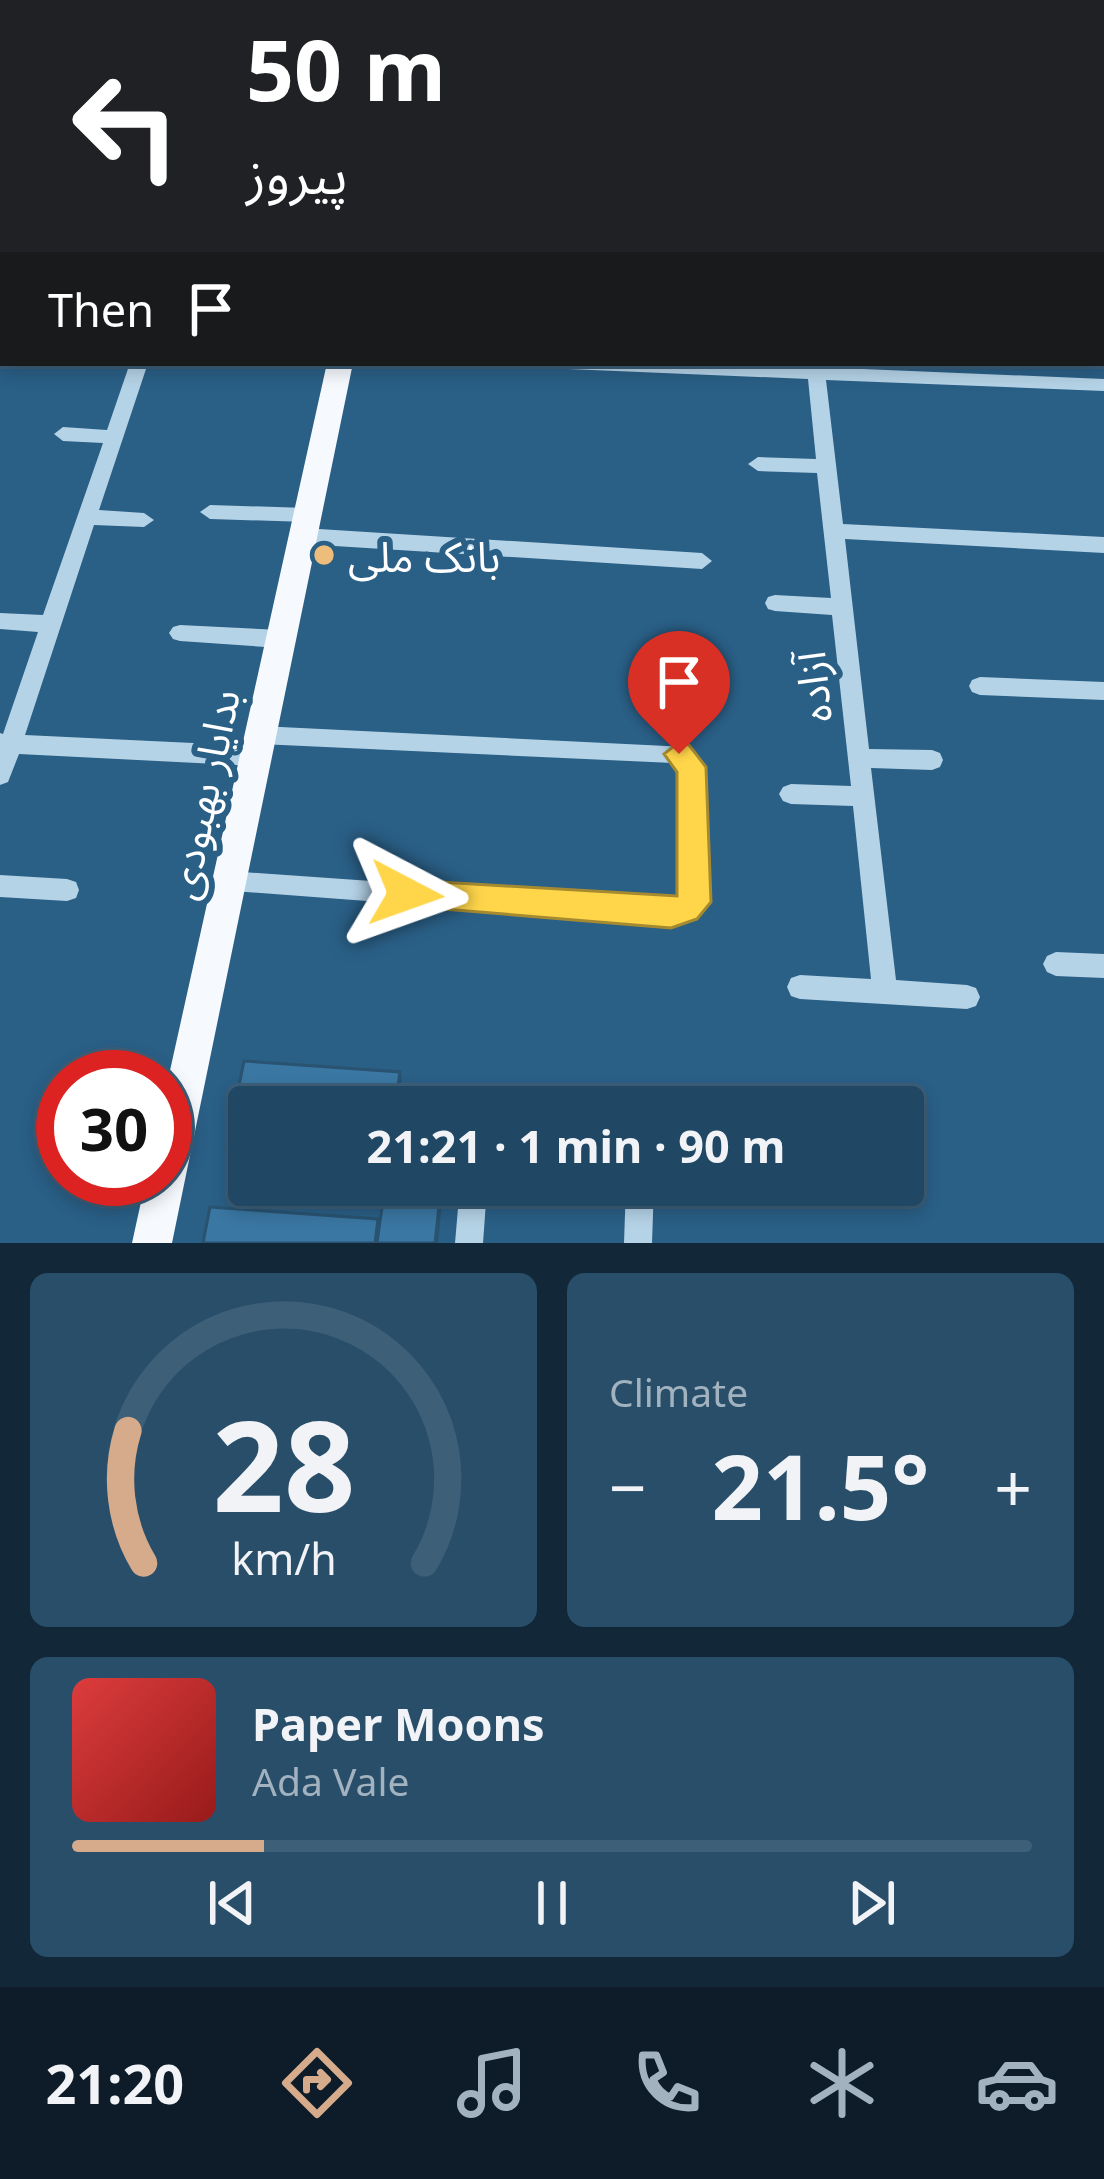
<!DOCTYPE html>
<html lang="en">
<head>
<meta charset="utf-8">
<style>
	:root { --surface:#204764; --page:#284e6a; --text:#f1f3f6; --muted:#a2b2bf; --line:#3d5f78; --accent:#d6ab8b }
	body { margin:0; font-family:"Noto Sans","Noto Sans Arabic",sans-serif; background:var(--page); color:var(--text); height:100vh; display:flex; flex-direction:column; font-size:45px; white-space:nowrap }
	* { box-sizing:border-box; margin:0 }
	p { font-size:39px; color:var(--muted) }
	.icon { flex:none; width:66px; height:66px; fill:none; stroke:currentColor; stroke-width:2; stroke-linecap:round; stroke-linejoin:round }
	.map { position:relative; height:1243px; overflow:hidden }
	.side { display:flex; flex-direction:column; gap:30px; padding:30px; background:#122737; flex:1 }
	.side>* { flex:none }
	.banner { position:absolute; left:0px; top:0px; width:1104px; height:366px; box-shadow:0 6px 18px #0003,0 0 0 3px var(--line); background:#202124; color:#fff; overflow:hidden }
	.speed { position:absolute; left:36px; top:1050px; display:flex; gap:24px; font-size:60px; font-weight:700; text-align:center }
	.speed>* { display:grid; place-content:center; width:156px; height:156px; border-radius:50%; background:var(--surface); box-shadow:0 6px 18px #0003,0 0 0 3px var(--line); line-height:1 }
	.speed .limit { border:18px solid #d22; background:#fff; color:#111 }
	.pin { position:absolute; display:grid; place-items:center; width:102px; height:102px; color:#fff; margin:-123px -51px; border-radius:50% 50% 50% 0; rotate:-45deg; box-shadow:0 0 12px #0007 }
	.pin .icon { rotate:45deg }
	.me { position:absolute; width:132px; margin:-66px; rotate:94deg; stroke-linejoin:round; filter:drop-shadow(0 0 9px #0008) }
	.turn { display:flex; align-items:center; gap:42px; height:252px; padding:0 48px; font-size:54px }
	.turn .icon { width:156px; height:156px; stroke-width:2.5 }
	.turn b { display:block; font-size:84px; line-height:102px }
	.then { display:flex; align-items:center; height:114px; padding:0 48px; background:#0003; gap:24px; font-size:45px }
	.big { font-size:90px; font-weight:700; line-height:1.1 }
	.side .card { flex:1; display:flex; flex-direction:column; justify-content:center; gap:18px; min-width:0; padding:0 42px; border-radius:18px; background:var(--page) }
	.side .dial { align-items:center; gap:0 }
	.dial svg { height:312px; overflow:visible; fill:none; stroke:var(--line); stroke-width:7; stroke-linecap:round; text-anchor:middle }
	.dial text { fill:var(--text); stroke:none }
	.song { display:flex; align-items:center; gap:36px }
	.cover { width:144px; height:144px; border-radius:18px; background:linear-gradient(135deg,hsl(0 70% 55%),hsl(0 70% 35%)) }
	.played { height:12px; border-radius:6px; background:linear-gradient(90deg,var(--accent) 20%,var(--line) 20%) }
	.keys { display:flex; justify-content:space-around; direction:ltr }
	.heat { display:flex; justify-content:space-between; align-items:center; font-size:66px; direction:ltr }
	.side .tiles { flex:1; display:grid; gap:30px; grid-template-columns:1fr 1fr }
	.card:last-child { grid-column:span 2 }
	.trip { position:absolute; left:228px; top:1086px; width:696px; height:120px; border-radius:12px; background:var(--surface); box-shadow:0 6px 18px #0003,0 0 0 3px var(--line); font-weight:700; line-height:120px; text-align:center }
	.tabs { display:flex; height:192px; justify-content:space-around; align-items:center; background:#0d1c28; color:var(--muted) }
	.tabs .icon { width:84px; height:84px }
	.tabs .active { color:var(--accent) }
	.tabs b { font-size:54px; color:var(--text) }
	.map>svg:first-child { display:block }
	.lines { fill:none; stroke-linecap:round; stroke-linejoin:round }
	.minor { fill:#b5d3e7; fill-rule:evenodd }
	.major { fill:#f6fafe; fill-rule:evenodd }
	.wall { fill:#32668b }
	.shaded-wall { fill:#295371 }
	.building { fill:#3a77a2; stroke:#295371; stroke-width:3 }
	.route { fill:#ffd54a; stroke:#a68a30; stroke-width:3 }
	.poi-dot { fill:#eebd7c; stroke:#2a5f86; stroke-width:4.5 }
	.labels { text-anchor:middle; dominant-baseline:central; stroke-width:12; stroke-linejoin:round; paint-order:stroke }
	.poi-label { font-size:42px; fill:#fff; stroke:#2a5f86; text-anchor:start }
	.street-label { font-size:42px; fill:#fff; stroke:#2a5f86 }
</style>
</head>
<body>
<div class="map">
<svg width="1104" height="1243" viewBox="0 0 1104 1243">
	<rect width="100%" height="100%" fill="#2a5f86"/>
	<g class="lines">
		<path class="minor" d="M154 0H168L152 3Z
			M190 0H204L188 3Z
			M829 0H843V3H829Z
			M0 62H3V70H0Z
			M1101 64H1104V72H1101Z
			M1101 126H1104V136H1101Z
			M1101 189 1104 190V208L1101 207Z
			M3 210V223L0 224V211Z
			M1101 241H1104V251H1101Z
			M130 363H148L99 510 144 513 154 520 144 527 94 525 25 735 256 746 264 749 267 756 264 763 256 766 19 754 8 782 0 785V733L3 734 38 632 0 629V613L43 615 103 443 63 441 54 434 63 427 107 430Z
			M559 363H718L1104 379V391L826 380 843 524 1104 537V553L845 539 869 749 932 750 940 753 943 760 940 767 932 770 871 768 896 980 967 985 976 988 980 997 976 1006 967 1009 800 999 791 996 787 987 791 978 800 975 871 979 853 806 791 804 783 801 779 794 783 787 791 784 851 786 832 615 775 611 768 609 765 603 768 597 775 595 831 598 817 473 758 471 748 464 758 457 816 459 808 379 568 369Z
			M210 505 307 508 317 515 307 522 210 519 200 512Z
			M303 528 702 553 712 561 702 569 303 544 293 536Z
			M180 625 281 630 288 633 292 639 288 645 281 648 180 641 173 639 169 633 173 627Z
			M980 677 1104 682V700L980 695 972 692 969 686 972 680Z
			M260 726 687 747 702 767 707 902 704 910 672 924 220 890 217 882 220 874 229 871 671 902 683 896 680 770 673 763 260 744 252 742 249 735 252 728Z
			M0 875 67 879 76 882 79 890 76 898 67 901 0 897Z
			M1056 952 1104 954V978L1056 976 1047 972 1043 964 1047 956Z
			M460 1185H486L487 1188 483 1243H455Z
			M626 1185H654L652 1243H624Z"/>
		<path class="major" d="M413 0H433L412 3Z
			M0 340H3V358H0Z
			M327 363H353L172 1243H132L146 1179H165V1093Z"/>
	</g>
	<path class="wall" d="M435 0H497V3H435Z
		M244 1061 400 1072 402 1080 399 1107H249V1158L231 1156 226 1149Z"/>
	<path class="shaded-wall" d="M400 1072 402 1080 399 1107H395Z
		M440 1197 442 1204 438 1243H435Z"/>
	<path class="building" d="M244 1061 400 1072 395 1107H249V1150L226 1149Z
		M384 1193 440 1197 435 1243H377Z
		M210 1207 378 1219 375 1243H203Z"/>
	<path class="route" d="M679 742 689 745 706 767 711 902 697 919 671 928 395 905 390 894 395 884 406 880 677 896V772L664 754Z"/>
	<circle class="poi-dot" cx="324" cy="555" r="12"/>
	<g class="labels">
		<g class="poi-label">
			<text x="348" y="555">بانک ملی</text>
		</g>
		<g class="street-label">
			<text transform="translate(812 687) rotate(-96)">آزاده</text>
			<text transform="translate(202 794) rotate(-78)">بدایار بهبودی</text>
		</g>
	</g>
</svg>
<div class="speed"><div class="limit">30</div></div>
<div class="pin" style="left:679px;top:754px;background:#d93025"><svg class="icon" aria-label="arrive" viewBox="0 0 24 24"><path d="M6 21V4h12l-3 4 3 4H6"/></svg></div>
<svg class="me" style="left:406px;top:894px" viewBox="-20 -20 40 40"><path d="M0-17L14 15 0 8-14 15z" fill="#ffd54a" stroke="#fff" stroke-width="4"/></svg>
<div class="trip">21:21 · 1 min · 90 m</div>
<div class="banner">
<div class="turn"><svg class="icon" aria-label="left" viewBox="0 0 24 24"><path d="M17 20v-9H6M10 6l-5 5 5 5"/></svg><div><b>50 m</b>پیروز</div></div>
<div class="then">Then<svg class="icon" aria-label="arrive" viewBox="0 0 24 24"><path d="M6 21V4h12l-3 4 3 4H6"/></svg></div>
</div>
</div>
<section class="side">
<div class="tiles">
<div class="card dial"><svg viewBox="0 0 100 80">
<path d="M14 69A42 42 0 1 1 86 69"/>
<path d="M14 69A42 42 0 0 1 10 35" stroke="#d6ab8b"/>
<text x="50" y="56" font-size="32" font-weight="700">28</text>
<text x="50" y="72" font-size="11">km/h</text>
</svg></div>
<div class="card"><p>Climate</p>
<div class="heat"><a>−</a><b class="big">21.5°</b><a>+</a></div>
</div>
<div class="card">
<div class="song"><i class="cover"></i><div><b>Paper Moons</b><p>Ada Vale</p></div></div>
<div class="played"></div>
<div class="keys"><svg class="icon" aria-label="previous" viewBox="0 0 24 24"><path d="M18 5L8 12l10 7zM5 5v14"/></svg><svg class="icon" aria-label="pause" viewBox="0 0 24 24"><path d="M8 5v14M16 5v14"/></svg><svg class="icon" aria-label="next" viewBox="0 0 24 24"><path d="M6 5l10 7-10 7zM19 5v14"/></svg></div>
</div>
</div>
</section>
<nav class="tabs">
<b>21:20</b>
<svg class="icon active" aria-label="directions" viewBox="0 0 24 24"><path d="M12 3l9 9-9 9-9-9zM9 14v-3h6M13 9l2 2-2 2"/></svg>
<svg class="icon" aria-label="music" viewBox="0 0 24 24"><path d="M9 18V5l10-2v13"/><circle cx="6" cy="18" r="3"/><circle cx="16" cy="16" r="3"/></svg>
<svg class="icon" aria-label="phone" viewBox="0 0 24 24"><path d="M5 4h4l2 5-3 2q2 4 5 5l2-3 5 2v4C11 20 4 13 5 4z"/></svg>
<svg class="icon" aria-label="climate" viewBox="0 0 24 24"><path d="M12 3v18M4 7l16 10M4 17L20 7"/></svg>
<svg class="icon" aria-label="car" viewBox="0 0 24 24"><path d="M5 17H2v-5l4-1 3-4h7l3 4 3 1v5h-3M9 17h6M6 11h13"/><circle cx="7" cy="17" r="2"/><circle cx="17" cy="17" r="2"/></svg>
</nav>
</body>
</html>
